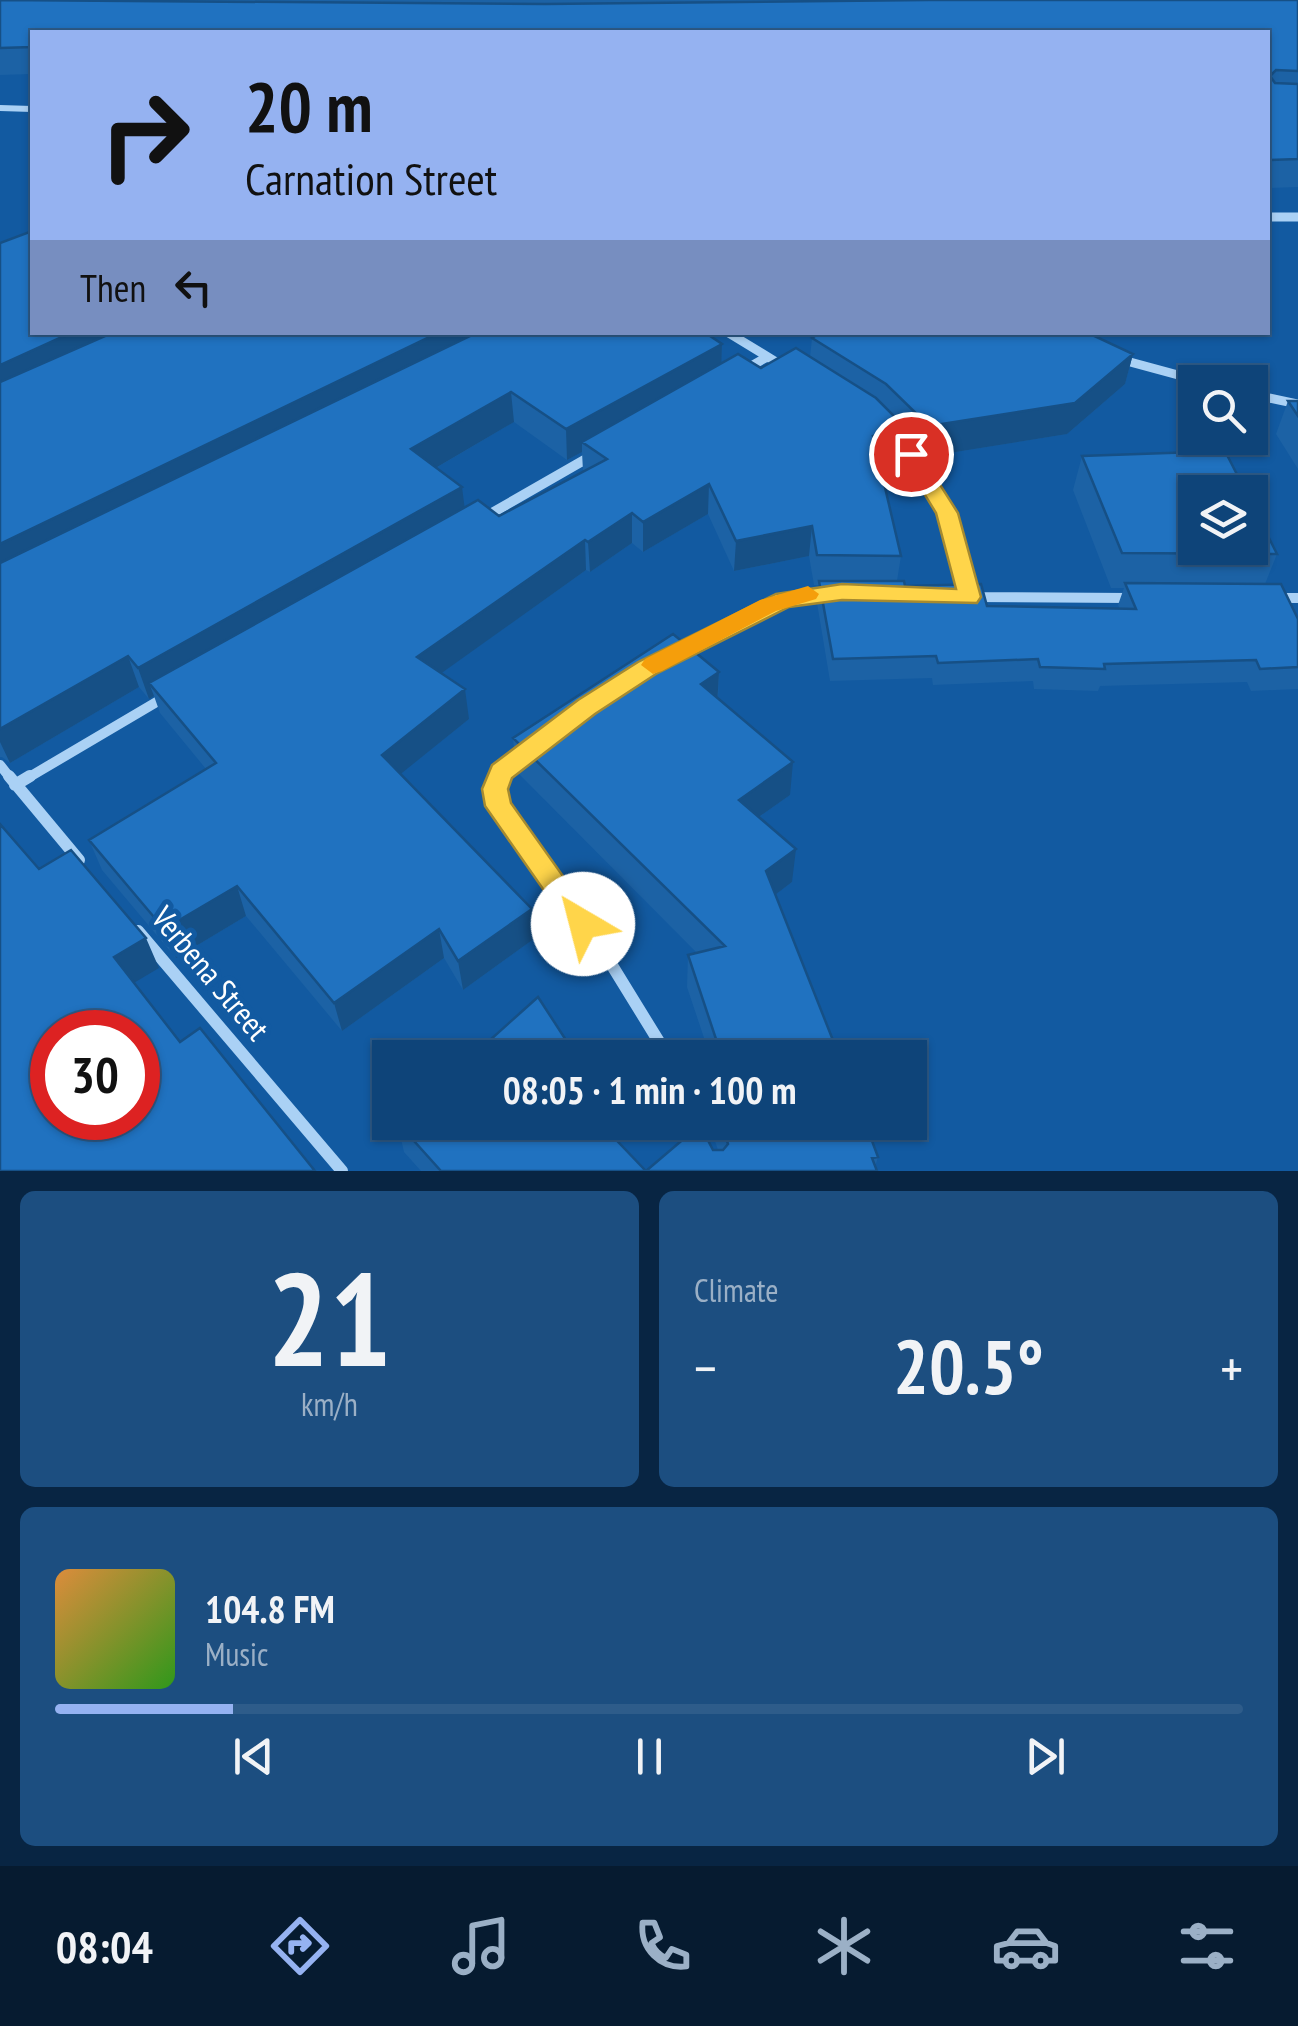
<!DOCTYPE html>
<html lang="en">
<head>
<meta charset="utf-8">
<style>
	:root { --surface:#0e4479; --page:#1c4e80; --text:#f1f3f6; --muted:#9bb0c6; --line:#2e5c8a; --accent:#95b2f1 }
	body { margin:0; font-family:"PT Sans Narrow",sans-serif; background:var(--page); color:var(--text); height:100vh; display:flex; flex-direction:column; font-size:38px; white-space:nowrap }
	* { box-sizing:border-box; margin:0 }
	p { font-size:32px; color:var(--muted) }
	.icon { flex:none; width:55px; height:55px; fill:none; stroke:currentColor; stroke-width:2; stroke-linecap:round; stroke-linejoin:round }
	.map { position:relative; height:1171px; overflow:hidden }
	.drawer { display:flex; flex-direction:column; gap:20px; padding:20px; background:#082543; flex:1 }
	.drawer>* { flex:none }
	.guide { position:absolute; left:30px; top:30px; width:1240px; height:305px; border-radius:0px; box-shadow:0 2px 8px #0004,0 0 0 2px var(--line); background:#95b2f1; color:#111; overflow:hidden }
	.controls { position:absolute; left:1178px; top:365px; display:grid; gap:20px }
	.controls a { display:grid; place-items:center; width:90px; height:90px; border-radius:0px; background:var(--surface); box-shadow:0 2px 8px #0004,0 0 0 2px var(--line); font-size:50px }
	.speed { position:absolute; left:30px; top:1010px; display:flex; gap:20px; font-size:50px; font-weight:700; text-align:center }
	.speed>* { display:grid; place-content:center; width:130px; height:130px; border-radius:50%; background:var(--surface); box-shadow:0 2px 8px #0004,0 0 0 2px var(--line); line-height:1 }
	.speed .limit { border:15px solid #d22; background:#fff; color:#111 }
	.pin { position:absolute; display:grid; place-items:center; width:85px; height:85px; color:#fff; margin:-42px; border:5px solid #fff; border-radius:50%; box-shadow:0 2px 10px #0007 }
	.me { position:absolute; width:110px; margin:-55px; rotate:323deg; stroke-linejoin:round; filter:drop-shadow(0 0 8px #0008) }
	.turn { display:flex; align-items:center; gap:35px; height:210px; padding:0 50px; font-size:45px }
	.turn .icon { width:130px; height:130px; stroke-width:2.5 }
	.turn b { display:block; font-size:70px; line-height:85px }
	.then { display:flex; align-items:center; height:95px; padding:0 50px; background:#0003; gap:20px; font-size:38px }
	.big { font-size:75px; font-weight:800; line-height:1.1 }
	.drawer .widget { flex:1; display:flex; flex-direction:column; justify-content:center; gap:15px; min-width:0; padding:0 35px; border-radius:15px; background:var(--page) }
	.drawer .dial { align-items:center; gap:0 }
	.dial b { font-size:130px; line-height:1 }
	.song { display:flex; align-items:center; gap:30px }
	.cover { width:120px; height:120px; border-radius:15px; background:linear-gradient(135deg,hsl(30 70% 55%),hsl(110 70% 35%)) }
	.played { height:10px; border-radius:5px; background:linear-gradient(90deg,var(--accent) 15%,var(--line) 15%) }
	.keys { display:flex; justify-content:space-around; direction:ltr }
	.heat { display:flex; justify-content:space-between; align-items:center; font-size:55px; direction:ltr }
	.drawer .tiles { flex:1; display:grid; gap:20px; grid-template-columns:1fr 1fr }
	.widget:last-child { grid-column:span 2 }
	.trip { position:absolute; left:372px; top:1040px; width:555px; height:100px; border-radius:0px; background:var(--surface); box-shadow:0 2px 8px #0004,0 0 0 2px var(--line); font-weight:800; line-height:100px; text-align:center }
	.tab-bar { display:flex; height:160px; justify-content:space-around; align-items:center; background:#061b30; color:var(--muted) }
	.tab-bar .icon { width:70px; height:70px }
	.tab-bar .on { color:var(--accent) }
	.tab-bar b { font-size:45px; color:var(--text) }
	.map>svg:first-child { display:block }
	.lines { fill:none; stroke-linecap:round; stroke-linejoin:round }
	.minor-far3 { stroke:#aad1f5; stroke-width:6 }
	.minor-far2 { stroke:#aad1f5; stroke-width:9 }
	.minor-far1 { stroke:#aad1f5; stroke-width:10 }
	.minor { stroke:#aad1f5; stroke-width:12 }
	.wall { fill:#1c62a5; fill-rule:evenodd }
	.shaded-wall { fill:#165086 }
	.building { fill:#2072c0; stroke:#165086; stroke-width:2.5; fill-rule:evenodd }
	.route { fill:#ffd54a; stroke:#a68a30; stroke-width:2.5 }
	.slow { fill:#f59e0b }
	.labels { text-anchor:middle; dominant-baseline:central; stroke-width:10; stroke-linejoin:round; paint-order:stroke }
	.near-street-label { font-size:32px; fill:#fff; stroke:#125aa1 }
</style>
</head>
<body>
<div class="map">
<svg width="1298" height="1171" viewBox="0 0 1298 1171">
	<rect width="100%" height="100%" fill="#125aa1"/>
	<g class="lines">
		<path class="minor-far3" d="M0 108 32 109"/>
		<path class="minor-far2" d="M1268 217H1298
			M727 332 786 368
			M1119 359 1204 382
			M746 369 767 357
			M1250 394 1298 404
			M900 442 916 462
			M582 462 592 456"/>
		<path class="minor-far1" d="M914 459 945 515 969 597
			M485 517 586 459
			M972 597 1130 598
			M1277 598H1298
			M680 652 771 607 830 592
			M0 765 11 779
			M26 779 165 697
			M500 779 525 754"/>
		<path class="minor" d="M9 776 79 860
			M502 776 498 806 605 954 669 1058
			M15 785 30 776
			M138 931 342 1171"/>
	</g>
	<path class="wall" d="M0 0H1298V187L1268 188V32H32V74L0 75Z
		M0 243 32 332 722 344 721 364 761 368 810 357 812 338 1133 354 1125 384 1067 434 924 457 908 441 905 460 879 464 901 556 897 581 905 586 987 606 1120 609 1118 605 1124 588H1111L1073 490 1082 456 1277 554 1265 584 1298 619V689L1251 691 1247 682 1100 686 1098 691 1034 689 1033 681 933 685 932 678 830 681 817 603 819 585H814L809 556 734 571 708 514 643 552 632 543 590 572 586 570 441 673 469 719 400 774 532 909 535 938 463 990 444 958 342 1031 246 916 176 958 102 870 89 840 206 769 160 713 154 696 149 699 139 687 10 763 2 757H0ZM514 422 567 460 582 452 583 471 499 516 464 507 436 468Z
		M1288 401H1298V469L1276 434Z
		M719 672 718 698 790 795 759 817 792 882 776 894 840 1058H707L708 1050 687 987 688 955 697 953 516 771 513 738Z
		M397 1122 646 1171 713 1150H718L715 1141 716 1122H865L878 1157 875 1167 877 1171H421L404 1152Z"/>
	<path class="shaded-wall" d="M73 332H150L0 400V365Z
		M440 332H505L0 581V544Z
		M722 344 721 374 582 442V452L567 460 566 429Z
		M1133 354 1125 384 1067 434 924 457 929 426Z
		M511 392 514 422 415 480 411 449Z
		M909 431 905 460 869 466 873 436Z
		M709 484 708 514 643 552V522Z
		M462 487 466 518 149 683 154 696 149 699 138 668Z
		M632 513V543L590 572 588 542Z
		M812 526 809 556 734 571 736 541Z
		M585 540 586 570 422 687 417 657Z
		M128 656 139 687 10 763 0 742V729Z
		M719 672 717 706 701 684Z
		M465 689 469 719 387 785 382 755Z
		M793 762 790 795 736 833 739 800Z
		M796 849 792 882 763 904 766 871Z
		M237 886 246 916 176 958 164 929Z
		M532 909 535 938 463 990 458 961Z
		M439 929 444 958 342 1031 334 1003Z
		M146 938 159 968 127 987 114 957Z"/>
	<path class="building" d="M0 0 545 4 928 0H1298V71L1276 70 1270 76 1275 83 1298 84V159L1268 160V32H32V47L0 48Z
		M32 231V332H73L0 365V243Z
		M114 332H440L0 544V382Z
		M478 332H704L722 344 566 429 511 392 411 449 462 487 138 668 128 656 0 729V563Z
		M821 332H1086L1133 354 1075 403 929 426 886 384 812 338Z
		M796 348 876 398 909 431 873 436 901 556 817 555 812 526 736 541 709 484 643 522 632 513 588 542 585 540 417 657 465 689 382 755 532 909 458 961 439 929 334 1003 237 886 164 929 89 840 216 763 149 683 478 500 499 516 607 459 582 442 738 354 761 368Z
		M1288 401H1298V416Z
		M1225 451 1246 492H1195V548H1250V500L1277 554 1122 553 1082 456Z
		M819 581H904L905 586 981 584 987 606 1136 609 1125 583 1281 584 1298 619V667L1260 669 1256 660 1104 664 1105 669 1040 667 1038 659 938 663 936 656 833 659Z
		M673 634 719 672 701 684 793 762 739 800 796 849 766 871 840 1058H714L708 1042 716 1039 688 955 725 946 513 738Z
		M0 824 39 869 71 850 146 938 114 957 180 1042 200 1028 315 1171H0ZM52 1032H138V1118H52Z
		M538 997 575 1054 569 1058H470Z
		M397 1122H599L646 1171 700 1125 713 1150H723L728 1144 721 1122H865L878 1157 872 1158 877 1171H441Z"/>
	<path class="route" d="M911 448 918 450 958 513 981 597 977 603 842 600 789 607 656 674 595 714 512 778 508 789 511 803 597 924 593 932 583 936 573 932 485 806 482 789 492 765 578 700 638 662 776 594 842 584 956 589 936 513 900 454Z"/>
	<path class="slow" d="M808 586 819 594 816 599 776 611 662 671 653 674 641 665 645 659 760 600Z"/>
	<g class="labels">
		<g class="near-street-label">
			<text transform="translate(211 973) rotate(50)">Verbena Street</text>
		</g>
	</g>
</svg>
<div class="controls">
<a><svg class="icon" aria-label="search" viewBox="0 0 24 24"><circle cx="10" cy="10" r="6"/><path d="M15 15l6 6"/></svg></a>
<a><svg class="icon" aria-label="layers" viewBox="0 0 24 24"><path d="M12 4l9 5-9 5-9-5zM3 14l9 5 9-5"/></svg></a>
</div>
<div class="speed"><div class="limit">30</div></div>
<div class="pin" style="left:911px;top:454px;background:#d93025"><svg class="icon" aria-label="arrive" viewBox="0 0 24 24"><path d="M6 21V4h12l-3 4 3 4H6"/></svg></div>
<svg class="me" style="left:583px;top:924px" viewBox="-20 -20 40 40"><circle r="19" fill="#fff"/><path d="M0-13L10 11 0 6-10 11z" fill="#ffd54a"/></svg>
<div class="trip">08:05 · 1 min · 100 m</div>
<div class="guide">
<div class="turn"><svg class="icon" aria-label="right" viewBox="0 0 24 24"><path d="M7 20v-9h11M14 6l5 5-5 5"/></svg><div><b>20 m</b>Carnation Street</div></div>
<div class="then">Then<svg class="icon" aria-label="left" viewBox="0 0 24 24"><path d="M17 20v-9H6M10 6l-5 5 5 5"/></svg></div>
</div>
</div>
<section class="drawer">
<div class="tiles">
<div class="widget dial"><b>21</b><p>km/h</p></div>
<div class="widget"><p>Climate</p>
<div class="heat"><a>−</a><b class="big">20.5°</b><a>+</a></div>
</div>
<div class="widget">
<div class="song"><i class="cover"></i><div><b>104.8 FM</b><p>Music</p></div></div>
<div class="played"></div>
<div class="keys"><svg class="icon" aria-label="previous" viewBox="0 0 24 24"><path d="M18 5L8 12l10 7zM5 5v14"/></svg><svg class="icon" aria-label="pause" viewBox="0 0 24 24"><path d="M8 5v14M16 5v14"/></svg><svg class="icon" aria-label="next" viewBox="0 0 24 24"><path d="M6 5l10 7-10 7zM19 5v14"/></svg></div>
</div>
</div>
</section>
<nav class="tab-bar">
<b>08:04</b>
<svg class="icon on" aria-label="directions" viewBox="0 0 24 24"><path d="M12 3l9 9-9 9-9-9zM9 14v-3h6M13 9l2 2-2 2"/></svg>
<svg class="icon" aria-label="music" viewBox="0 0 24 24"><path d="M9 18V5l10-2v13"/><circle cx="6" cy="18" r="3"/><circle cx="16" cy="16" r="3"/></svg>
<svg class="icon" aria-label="phone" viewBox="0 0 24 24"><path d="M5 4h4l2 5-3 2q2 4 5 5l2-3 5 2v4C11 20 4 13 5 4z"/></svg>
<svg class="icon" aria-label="climate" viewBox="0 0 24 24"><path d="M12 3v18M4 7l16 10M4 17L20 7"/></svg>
<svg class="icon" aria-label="car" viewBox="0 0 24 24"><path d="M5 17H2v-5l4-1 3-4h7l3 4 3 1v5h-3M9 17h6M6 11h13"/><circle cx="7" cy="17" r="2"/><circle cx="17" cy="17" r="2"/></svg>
<svg class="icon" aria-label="filters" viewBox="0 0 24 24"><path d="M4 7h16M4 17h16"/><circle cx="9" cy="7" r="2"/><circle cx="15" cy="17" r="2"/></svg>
</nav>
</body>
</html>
